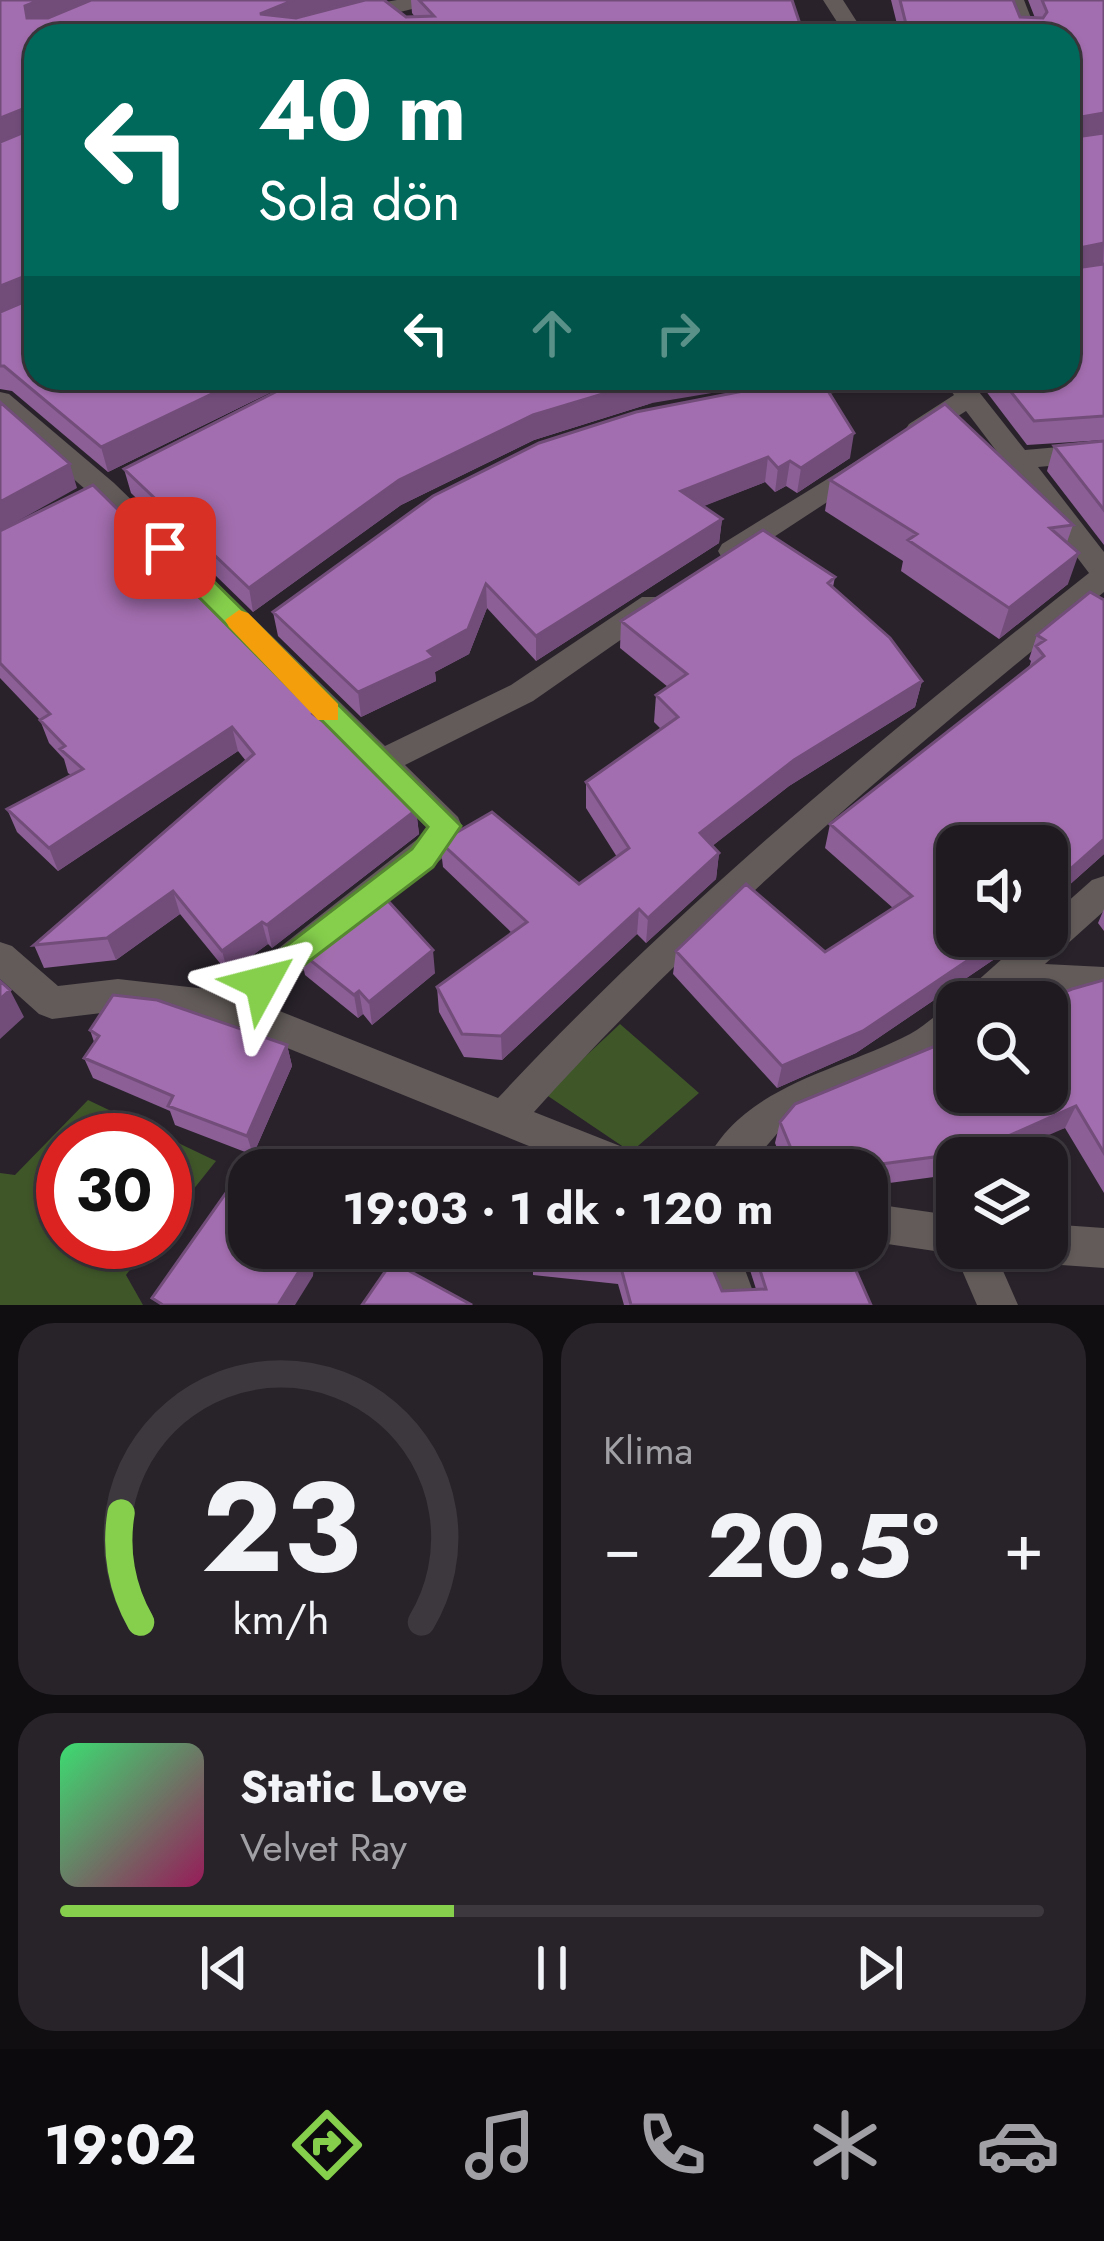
<!DOCTYPE html>
<html lang="tr">
<head>
<meta charset="utf-8">
<style>
	:root { --surface:#1f1a20; --page:#272329; --text:#f1f3f6; --muted:#a1a1a5; --line:#3c383e; --accent:#85cf4c }
	body { margin:0; font-family:Jost,sans-serif; background:var(--page); color:var(--text); height:100vh; display:flex; flex-direction:column; font-size:45px; white-space:nowrap }
	* { box-sizing:border-box; margin:0 }
	p { font-size:39px; color:var(--muted) }
	.icon { flex:none; width:66px; height:66px; fill:none; stroke:currentColor; stroke-width:2; stroke-linecap:round; stroke-linejoin:round }
	.map { position:relative; height:1305px; overflow:hidden }
	.sheet { display:flex; flex-direction:column; gap:18px; padding:18px; background:#110e12; flex:1 }
	.sheet>* { flex:none }
	.hud { position:absolute; left:24px; top:24px; width:1056px; height:366px; border-radius:36px; box-shadow:0 3px 9px #0004,0 0 0 3px var(--line); background:#00695c; color:#fff; overflow:hidden }
	.controls { position:absolute; left:936px; top:825px; display:grid; gap:24px }
	.controls a { display:grid; place-items:center; width:132px; height:132px; border-radius:24px; background:var(--surface); box-shadow:0 3px 9px #0004,0 0 0 3px var(--line); font-size:60px }
	.speed { position:absolute; left:36px; top:1113px; display:flex; gap:24px; font-size:60px; font-weight:700; text-align:center }
	.speed>* { display:grid; place-content:center; width:156px; height:156px; border-radius:50%; background:var(--surface); box-shadow:0 3px 9px #0004,0 0 0 3px var(--line); line-height:1 }
	.speed .limit { border:18px solid #d22; background:#fff; color:#111 }
	.pin { position:absolute; display:grid; place-items:center; width:102px; height:102px; color:#fff; margin:-51px; border-radius:24px; box-shadow:0 6px 18px #0006 }
	.me { position:absolute; width:132px; margin:-66px; rotate:52deg; stroke-linejoin:round; filter:drop-shadow(0 0 9px #0008) }
	.turn { display:flex; align-items:center; gap:42px; height:252px; padding:0 36px; font-size:54px }
	.turn .icon { width:156px; height:156px; stroke-width:2.5 }
	.turn b { display:block; font-size:84px; line-height:102px }
	.lanes { display:flex; align-items:center; height:114px; padding:0 36px; background:#0003; justify-content:center; gap:60px; direction:ltr }
	.lanes .off { opacity:.35 }
	.big { font-size:90px; font-weight:700; line-height:1.1 }
	.sheet .card { flex:1; display:flex; flex-direction:column; justify-content:center; gap:18px; min-width:0; padding:0 42px; border-radius:36px; background:var(--page) }
	.sheet .dial { align-items:center; gap:0 }
	.dial svg { height:312px; overflow:visible; fill:none; stroke:var(--line); stroke-width:7; stroke-linecap:round; text-anchor:middle }
	.dial text { fill:var(--text); stroke:none }
	.song { display:flex; align-items:center; gap:36px }
	.cover { width:144px; height:144px; border-radius:18px; background:linear-gradient(135deg,hsl(140 70% 55%),hsl(330 70% 35%)) }
	.played { height:12px; border-radius:6px; background:linear-gradient(90deg,var(--accent) 40%,var(--line) 40%) }
	.keys { display:flex; justify-content:space-around; direction:ltr }
	.heat { display:flex; justify-content:space-between; align-items:center; font-size:66px; direction:ltr }
	.sheet .tiles { flex:1; display:grid; gap:18px; grid-template-columns:1fr 1fr }
	.card:last-child { grid-column:span 2 }
	.trip { position:absolute; left:228px; top:1149px; width:660px; height:120px; border-radius:36px; background:var(--surface); box-shadow:0 3px 9px #0004,0 0 0 3px var(--line); font-weight:700; line-height:120px; text-align:center }
	.tab-bar { display:flex; height:192px; justify-content:space-around; align-items:center; background:#0c0a0d; color:var(--muted) }
	.tab-bar .icon { width:84px; height:84px }
	.tab-bar .active { color:var(--accent) }
	.tab-bar b { font-size:54px; color:var(--text) }
	.map>svg:first-child { display:block }
	.green { fill:#3f5629 }
	.lines { fill:none; stroke-linecap:round; stroke-linejoin:round }
	.minor { fill:#625b59; fill-rule:evenodd }
	.wall { fill:#8c5f96 }
	.shaded-wall { fill:#724d7a }
	.building { fill:#a36eaf; stroke:#724d7a; stroke-width:3 }
	.route { fill:#85cf4c; stroke:#568731; stroke-width:3 }
	.slow { fill:#f59e0b }
</style>
</head>
<body>
<div class="map">
<svg width="1104" height="1305" viewBox="0 0 1104 1305">
	<rect width="100%" height="100%" fill="#29222b"/>
	<path class="green" d="M620 1024 699 1093 631 1152 545 1094Z
		M88 1100 216 1161 165 1225V1140H63V1242H151L126 1275 143 1305H0V1173L15 1175Z"/>
	<g class="lines">
		<path class="minor" d="M397 0H442C429 8 288 36 268 36L334 11Z
			M823 0H843L866 36H846Z
			M1004 0H1024L1038 36H1018Z
			M826 378H896L883 386 785 400 772 392 785 384Z
			M942 378H968L1025 450 1104 443V461L1038 467 1104 552V592C904 755 707 920 534 1112L648 1157 653 1170H588L228 1024 118 1011 52 1019 39 1014 0 979V942L12 946 58 986 118 979 224 991 429 830 94 497 0 414V392L9 394 114 483 385 746 511 685 642 597H662L667 604 662 611 533 701 405 765 458 817 462 826 455 848 262 1004 498 1098C679 904 882 737 1089 573L966 411 927 436H909L905 430 909 424 954 395Z
			M863 457 876 466 873 472 742 558H722L718 551 722 544Z
			M1104 876V911L1045 964 1104 967V999L1013 994 1004 1002H961L966 991 1028 936H1047V920L1092 880Z
			M957 1003V1041L939 1056 787 1122 746 1170H702C739 1085 836 1073 910 1034 927 1025 939 1010 957 1003Z
			M867 1203 957 1216V1248H993L1018 1305H977L955 1254 867 1241Z
			M1047 1224 1104 1228V1268L1047 1264 1033 1258 1029 1248H1047Z
			M697 1248H737L758 1305H718Z"/>
	</g>
	<path class="wall" d="M0 0H384L406 17H415L412 13 411 0H792L36 36V378H300L108 472 12 391 0 389Z
		M891 0H1013L1020 17 1035 18 1028 0H1104V440L1027 445 976 378H1068V36H900Z
		M652 403 534 440 401 505 253 612 131 493 124 469Z
		M1104 441V545L1047 471 1054 446Z
		M539 443 850 458 797 493 786 486 775 492 765 482 703 506 722 519 719 543 536 661 487 608 469 654 435 672 436 681 361 717 278 636 273 612Z
		M830 480 1073 525 1067 542 1068 584 999 639 901 571 903 561 825 511Z
		M0 531 322 720 416 810 419 834 272 948 268 944 228 973 180 914 116 960 44 968 34 945 246 761 238 751 58 871 17 832 7 809 71 775 68 773 64 759 49 743 40 720 0 678Z
		M835 577 833 587 922 681 915 707 789 786 712 846 719 853 716 879 646 943 637 934 502 1060 464 1057 439 1012 437 987 512 933 443 867 440 842 579 884 617 857 586 808V782L661 729 654 722 656 695 668 687 620 648 621 621Z
		M1090 592 1104 854 1058 895 1055 892 1047 901V846L957 936H1016L996 958 856 1053 777 1088 673 974 676 951 825 952 893 908 825 848 830 824 1029 668 1031 661 1029 659 1037 635Z
		M1104 909V931L1098 923Z
		M300 952 435 973 372 1025 363 1014 358 1018 305 975Z
		M1104 980V1193L1065 1128 957 1158V1211L949 1210 934 1177 867 1186V1170H786L775 1143 780 1122Z
		M90 1030 287 1045 292 1066 253 1155 175 1125 170 1111 93 1078 84 1058 94 1042Z
		M704 1248 722 1291 756 1289 743 1248H846L871 1305H624L618 1284 533 1275V1256Z"/>
	<path class="shaded-wall" d="M40 0H98L30 29 25 6Z
		M294 0H371L333 7 265 36 260 14Z
		M28 107 34 130 0 144V118Z
		M1104 113V136L1068 141 1070 119Z
		M1104 243 1103 266 1068 273 1070 250Z
		M28 275 34 299 0 313V286Z
		M245 378H300L108 472 101 447Z
		M656 378H801L652 403 534 440 401 505 253 612 249 588 399 480 533 415Z
		M854 433 850 458 797 493 801 468Z
		M768 457 765 482 679 516 681 491Z
		M790 461 786 486 775 492 778 468Z
		M70 464 77 488 0 531V502Z
		M722 519 719 543 536 661V636Z
		M1079 553 1068 584 999 639 1009 608Z
		M486 584 487 608 469 654 435 672 436 681 361 717 358 692 428 651Z
		M922 681 915 707 789 786 697 858 700 833 794 760Z
		M232 727 238 751 58 871 49 848Z
		M416 810 419 834 272 948 267 925Z
		M1104 839V854L1058 895 1068 871Z
		M719 853 716 879 646 943 648 918Z
		M1064 869 1055 892 1047 901V888Z
		M173 891 180 914 116 960 107 938Z
		M639 909 637 934 502 1060 501 1036Z
		M262 922 268 944 228 973 222 951Z
		M1004 936H1016L996 958 856 1053 777 1088 782 1066Z
		M433 950 435 973 372 1025 369 1002Z
		M10 990 24 1017 0 1039V999Z
		M359 991 363 1014 358 1018 354 995Z
		M287 1045 292 1066 253 1155 247 1136Z
		M1076 1106 1065 1128 996 1158 1006 1137Z
		M308 1248H314L315 1253 313 1276 295 1305H278Z"/>
	<path class="building" d="M0 0H40L25 6 27 18H48L91 0H294L260 14 296 18 365 0H384L406 17 434 16 419 0H792L804 36H36V378H245L101 447 4 366H0V312L31 299 34 279 28 275 0 286V142L32 129 35 111 28 107 0 118Z
		M900 0H1013L1020 17 1043 18 1047 12 1042 0H1104V113L1070 119 1075 137 1104 133V243L1070 250 1075 268 1104 264V416L1034 421 1000 378H1068V36H909Z
		M303 378H656L533 415 399 480 249 588 124 469Z
		M810 378H820L854 433 801 468 790 461 778 468 768 457 681 491 722 519 536 636 486 584 468 629 428 651 434 657 358 692 273 612 433 496 539 443 636 412Z
		M0 402 70 464 0 502Z
		M945 404 1073 525 1050 528 1079 553 1009 608 908 540 917 534 830 480Z
		M1104 441V510L1054 446Z
		M93 485 320 710 313 714 356 746 416 810 267 925 262 922 222 951 173 891 107 938 34 945 254 754 232 727 49 848 7 809 83 769 60 749 65 746 40 720 50 714 0 663V531Z
		M763 530 835 577 828 583 890 638 922 681 794 760 700 833 719 853 648 918 639 909 501 1036 462 1034 437 987 527 922 440 842 492 812 579 884 629 848 586 782 678 717 656 695 687 674 621 621Z
		M1090 592 1104 600V839L1068 871 1064 869 1047 888V846H957V936H1004L863 1031 782 1066 676 951 746 884 825 952 912 896 830 824 1044 656 1036 646 1045 640 1037 635Z
		M378 890 433 950 369 1002 359 991 354 995 300 952Z
		M1104 980V1153L1076 1106 1006 1137 1015 1158H957V1189L942 1156 836 1170H800L780 1122 795 1104 957 1037V1092H1047V1002H1040L1072 989Z
		M0 981 10 990 0 999Z
		M113 995 157 1000 287 1045 247 1136 168 1106 173 1096 84 1058 99 1036 90 1030Z
		M576 1159 589 1170H546L547 1160Z
		M233 1183 249 1193V1248H308V1257L278 1305H163L152 1298Z
		M534 1248H704L722 1291 766 1289 753 1248H846L871 1305H631L620 1264 533 1256Z
		M389 1266 402 1267 472 1305H362Z"/>
	<path class="route" d="M165 539 174 542 461 826 433 867 262 997 251 993 246 983 251 973 412 849 428 827 156 554 152 548Z"/>
	<path class="slow" d="M239 610 248 613 338 704V720H318L229 627 225 620Z"/>
</svg>
<div class="controls">
<a><svg class="icon" aria-label="sound" viewBox="0 0 24 24"><path d="M4 9h4l5-4v14l-5-4H4zM17 9q2 3 0 6"/></svg></a>
<a><svg class="icon" aria-label="search" viewBox="0 0 24 24"><circle cx="10" cy="10" r="6"/><path d="M15 15l6 6"/></svg></a>
<a><svg class="icon" aria-label="layers" viewBox="0 0 24 24"><path d="M12 4l9 5-9 5-9-5zM3 14l9 5 9-5"/></svg></a>
</div>
<div class="speed"><div class="limit">30</div></div>
<div class="pin" style="left:165px;top:548px;background:#d93025"><svg class="icon" aria-label="arrive" viewBox="0 0 24 24"><path d="M6 21V4h12l-3 4 3 4H6"/></svg></div>
<svg class="me" style="left:262px;top:983px" viewBox="-20 -20 40 40"><path d="M0-17L14 15 0 8-14 15z" fill="#85cf4c" stroke="#fff" stroke-width="4"/></svg>
<div class="trip">19:03 · 1 dk · 120 m</div>
<div class="hud">
<div class="turn"><svg class="icon" aria-label="left" viewBox="0 0 24 24"><path d="M17 20v-9H6M10 6l-5 5 5 5"/></svg><div><b>40 m</b>Sola dön</div></div>
<div class="lanes"><svg class="icon" aria-label="left" viewBox="0 0 24 24"><path d="M17 20v-9H6M10 6l-5 5 5 5"/></svg><svg class="icon off" aria-label="ahead" viewBox="0 0 24 24"><path d="M12 20V5M6 11l6-6 6 6"/></svg><svg class="icon off" aria-label="right" viewBox="0 0 24 24"><path d="M7 20v-9h11M14 6l5 5-5 5"/></svg></div>
</div>
</div>
<section class="sheet">
<div class="tiles">
<div class="card dial"><svg viewBox="0 0 100 80">
<path d="M14 69A42 42 0 1 1 86 69"/>
<path d="M14 69A42 42 0 0 1 9 41" stroke="#85cf4c"/>
<text x="50" y="56" font-size="32" font-weight="700">23</text>
<text x="50" y="72" font-size="11">km/h</text>
</svg></div>
<div class="card"><p>Klima</p>
<div class="heat"><a>−</a><b class="big">20.5°</b><a>+</a></div>
</div>
<div class="card">
<div class="song"><i class="cover"></i><div><b>Static Love</b><p>Velvet Ray</p></div></div>
<div class="played"></div>
<div class="keys"><svg class="icon" aria-label="previous" viewBox="0 0 24 24"><path d="M18 5L8 12l10 7zM5 5v14"/></svg><svg class="icon" aria-label="pause" viewBox="0 0 24 24"><path d="M8 5v14M16 5v14"/></svg><svg class="icon" aria-label="next" viewBox="0 0 24 24"><path d="M6 5l10 7-10 7zM19 5v14"/></svg></div>
</div>
</div>
</section>
<nav class="tab-bar">
<b>19:02</b>
<svg class="icon active" aria-label="directions" viewBox="0 0 24 24"><path d="M12 3l9 9-9 9-9-9zM9 14v-3h6M13 9l2 2-2 2"/></svg>
<svg class="icon" aria-label="music" viewBox="0 0 24 24"><path d="M9 18V5l10-2v13"/><circle cx="6" cy="18" r="3"/><circle cx="16" cy="16" r="3"/></svg>
<svg class="icon" aria-label="phone" viewBox="0 0 24 24"><path d="M5 4h4l2 5-3 2q2 4 5 5l2-3 5 2v4C11 20 4 13 5 4z"/></svg>
<svg class="icon" aria-label="climate" viewBox="0 0 24 24"><path d="M12 3v18M4 7l16 10M4 17L20 7"/></svg>
<svg class="icon" aria-label="car" viewBox="0 0 24 24"><path d="M5 17H2v-5l4-1 3-4h7l3 4 3 1v5h-3M9 17h6M6 11h13"/><circle cx="7" cy="17" r="2"/><circle cx="17" cy="17" r="2"/></svg>
</nav>
</body>
</html>
